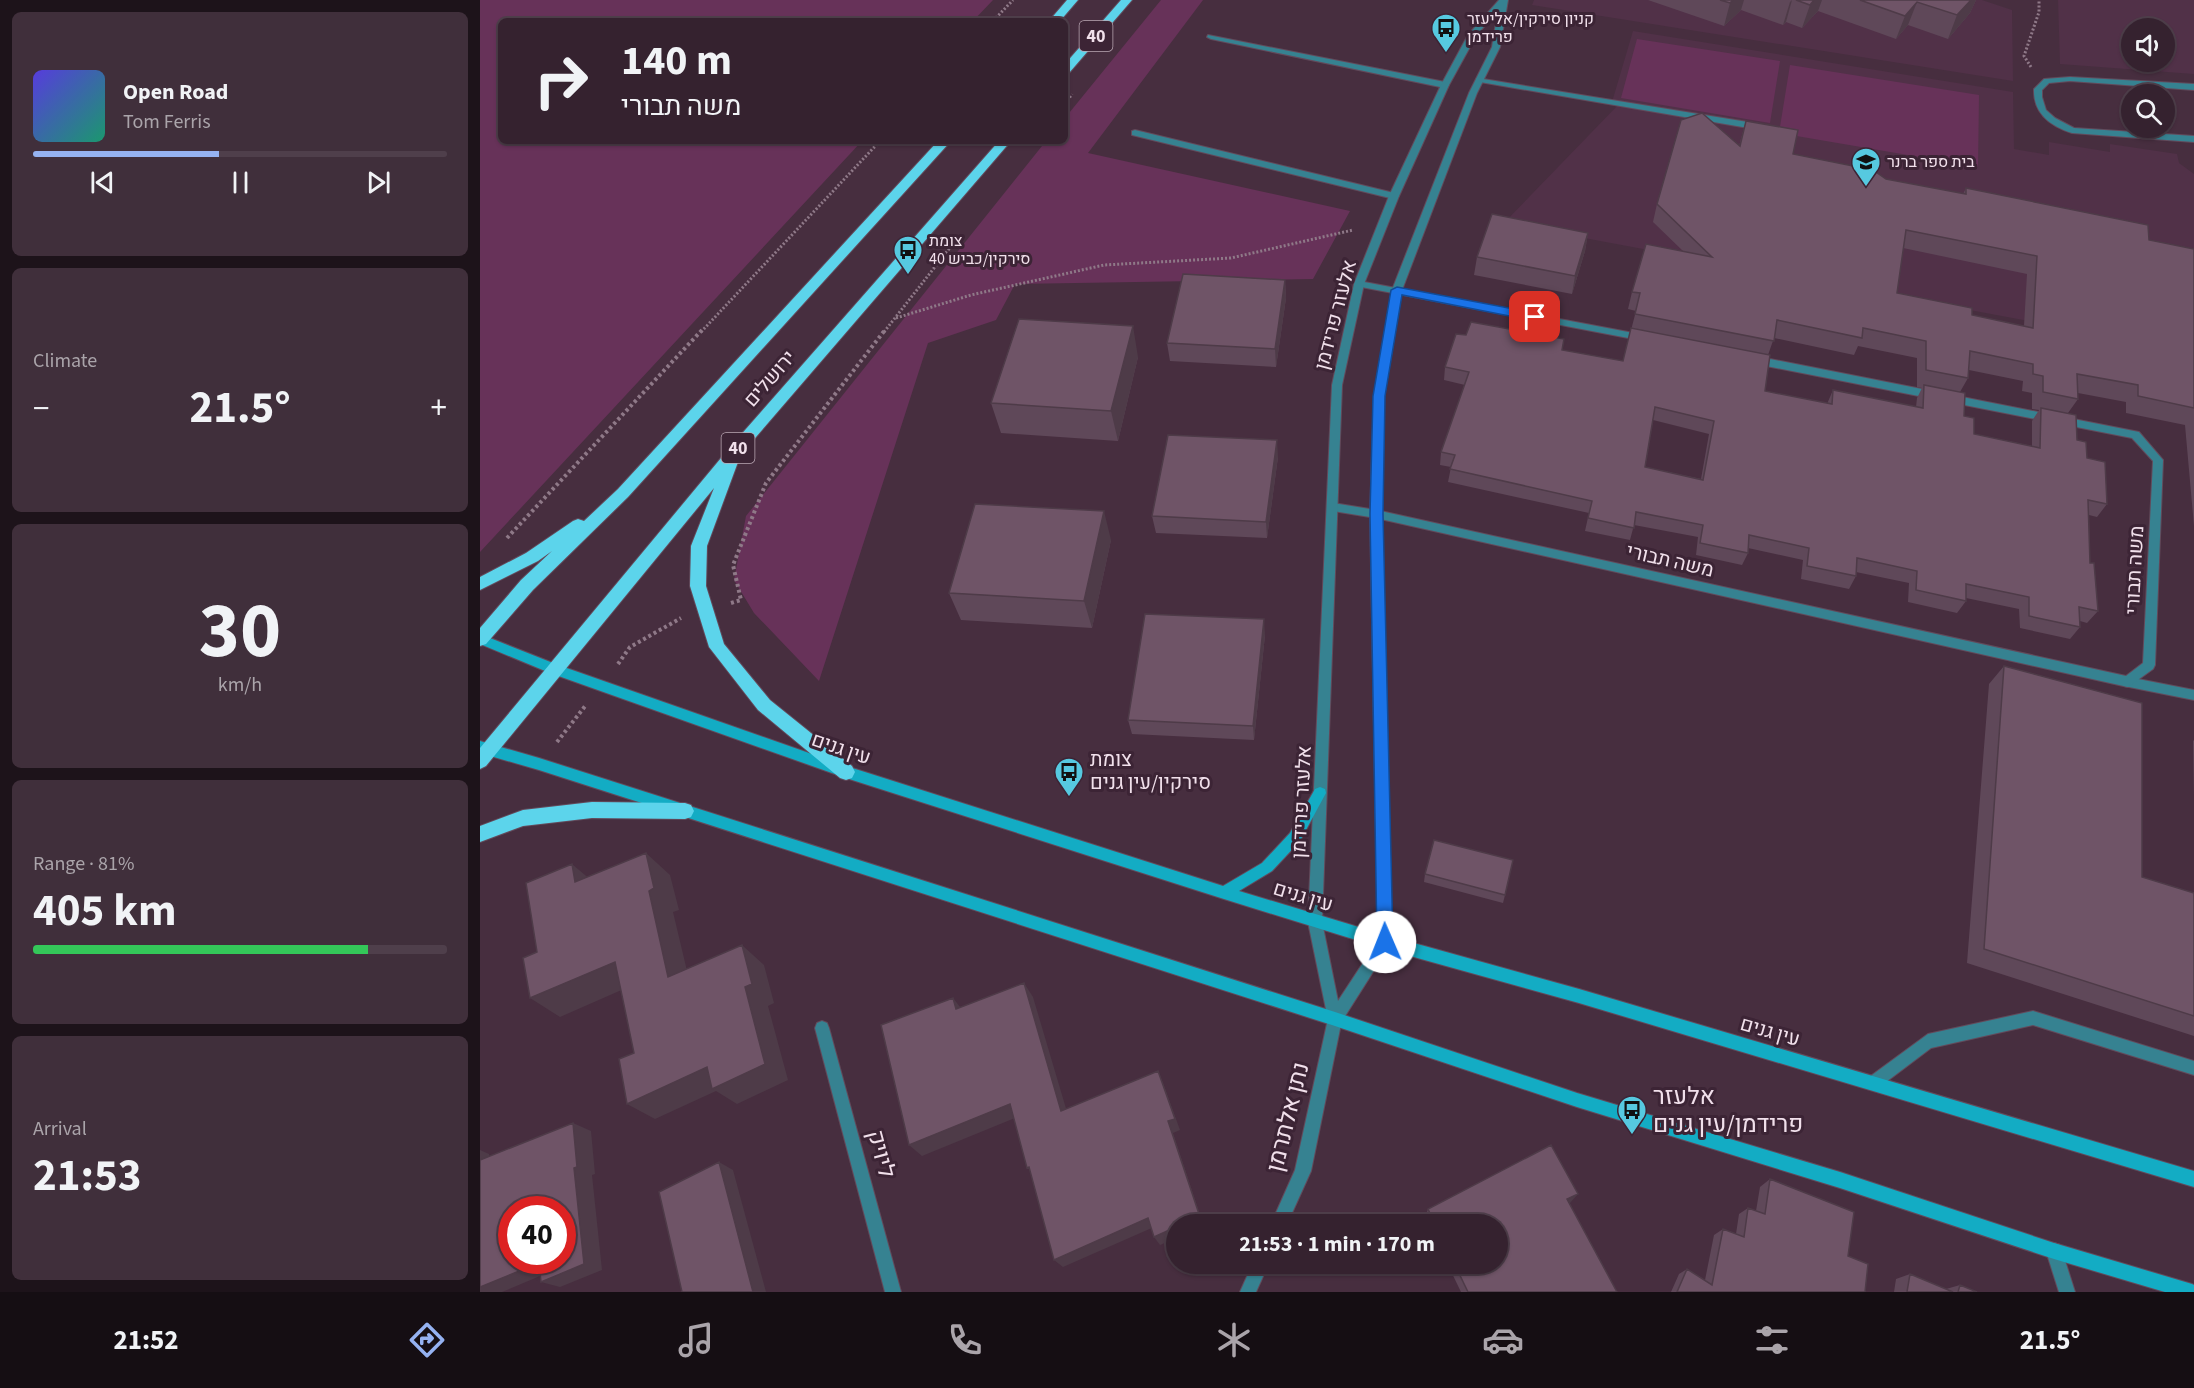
<!DOCTYPE html>
<html lang="en">
<head>
<meta charset="utf-8">
<style>
	:root { --surface:#35222f; --page:#402f3b; --text:#f1f3f6; --muted:#aaa4aa; --line:#4f3f4b; --accent:#95b2f1 }
	body { margin:0; font-family:"Source Sans 3",Heebo,sans-serif; background:var(--page); color:var(--text); height:100vh; display:flex; flex-direction:column; font-size:22px; white-space:nowrap }
	* { box-sizing:border-box; margin:0 }
	p { font-size:20px; color:var(--muted) }
	.icon { flex:none; width:33px; height:33px; fill:none; stroke:currentColor; stroke-width:2; stroke-linecap:round; stroke-linejoin:round }
	.map { position:relative; flex:1; overflow:hidden }
	.details { display:flex; flex-direction:column; gap:12px; padding:12px; background:#1d131a; width:480px }
	.details>* { flex:none }
	.banner { position:absolute; left:18px; top:18px; width:570px; height:126px; border-radius:9px; box-shadow:0 2px 4px #0004,0 0 0 2px var(--line); background:#35222f; color:var(--text); overflow:hidden }
	.fabs { position:absolute; left:1641px; top:18px; display:grid; gap:12px }
	.fabs a { display:grid; place-items:center; width:54px; height:54px; border-radius:50%; background:var(--surface); box-shadow:0 2px 4px #0004,0 0 0 2px var(--line); font-size:30px }
	.speed { position:absolute; left:18px; top:1196px; display:flex; gap:12px; font-size:30px; font-weight:700; text-align:center }
	.speed>* { display:grid; place-content:center; width:78px; height:78px; border-radius:50%; background:var(--surface); box-shadow:0 2px 4px #0004,0 0 0 2px var(--line); line-height:1 }
	.speed .limit { border:9px solid #d22; background:#fff; color:#111 }
	.pin { position:absolute; display:grid; place-items:center; width:51px; height:51px; color:#fff; margin:-26px; border-radius:12px; box-shadow:0 3px 9px #0006 }
	.me { position:absolute; width:66px; margin:-33px; rotate:359deg; stroke-linejoin:round; filter:drop-shadow(0 0 4px #0008) }
	.turn { display:flex; align-items:center; gap:21px; height:126px; padding:0 24px; font-size:27px }
	.turn .icon { width:78px; height:78px; stroke-width:2.5 }
	.turn b { display:block; font-size:42px; line-height:51px }
	.big { font-size:45px; font-weight:700; line-height:1.1 }
	.details .widget { flex:1; display:flex; flex-direction:column; justify-content:center; gap:9px; min-width:0; padding:0 21px; border-radius:9px; background:var(--page) }
	.details .dial { align-items:center; gap:0 }
	.dial b { font-size:78px; line-height:1 }
	.song { display:flex; align-items:center; gap:18px }
	.cover { width:72px; height:72px; border-radius:9px; background:linear-gradient(135deg,hsl(250 70% 55%),hsl(160 70% 35%)) }
	.played { height:6px; border-radius:3px; background:linear-gradient(90deg,var(--accent) 45%,var(--line) 45%) }
	.keys { display:flex; justify-content:space-around; direction:ltr }
	.heat { display:flex; justify-content:space-between; align-items:center; font-size:33px; direction:ltr }
	.charge { height:9px; border-radius:4px; background:linear-gradient(90deg,#34c759 81%,var(--line) 0) }
	.trip { position:absolute; left:686px; top:1214px; width:342px; height:60px; border-radius:30px; background:var(--surface); box-shadow:0 2px 4px #0004,0 0 0 2px var(--line); font-weight:700; line-height:60px; text-align:center }
	.dock { display:flex; height:96px; justify-content:space-around; align-items:center; background:#150e13; color:var(--muted) }
	.dock .icon { width:42px; height:42px }
	.dock .selected { color:var(--accent) }
	.dock b { font-size:27px; color:var(--text) }
	main { display:flex; flex:1; min-height:0 }
	.map>svg:first-child { display:block }
	.built { fill:#513148; fill-rule:evenodd }
	.green { fill:#673259 }
	.lines { fill:none; stroke-linecap:round; stroke-linejoin:round }
	.service-casing { stroke:#624a5b; stroke-width:2 }
	.pedestrian-casing { stroke:#624a5b; stroke-width:2 }
	.minor-casing { stroke:#624a5b; stroke-width:2 }
	.tertiary-casing { stroke:#624a5b; stroke-width:2 }
	.secondary-casing { stroke:#624a5b; stroke-width:2 }
	.trunk-casing { stroke:#624a5b; stroke-width:2 }
	.path-far1 { stroke:#8f7988; stroke-width:3; stroke-dasharray:2 2; stroke-linecap:butt }
	.path { stroke:#8f7988; stroke-width:4; stroke-dasharray:3 3; stroke-linecap:butt }
	.service { fill:#368291; fill-rule:evenodd }
	.pedestrian { fill:#368291; fill-rule:evenodd }
	.minor { fill:#368291; fill-rule:evenodd }
	.tertiary { fill:#368291; fill-rule:evenodd }
	.secondary { fill:#13acc4; fill-rule:evenodd }
	.trunk { fill:#5cd4eb; fill-rule:evenodd }
	.wall { fill:#5f4859; fill-rule:evenodd }
	.shaded-wall { fill:#4e3b48 }
	.building { fill:#6f5467; stroke:#4e3b48; stroke-width:1.5; fill-rule:evenodd }
	.route { fill:#1a73e8; stroke:#114b97; stroke-width:1.5 }
	.labels { text-anchor:middle; dominant-baseline:central; stroke-width:6; stroke-linejoin:round; paint-order:stroke }
	.far-poi-label { font-size:16px; fill:#f1e0eb; stroke:#3c2435; text-anchor:start }
	.shield { fill:#3c2435; stroke:#bba8b4; stroke-width:1.5 }
	.shield-label { font-size:18px; font-weight:bold; fill:#f1e0eb }
	.street-label { font-size:20px; fill:#f1e0eb; stroke:#3c2435 }
	.poi-label { font-size:20px; fill:#f1e0eb; stroke:#3c2435; text-anchor:start }
	.near-poi-label { font-size:24px; fill:#f1e0eb; stroke:#3c2435; text-anchor:start }
	.near-street-label { font-size:24px; fill:#f1e0eb; stroke:#3c2435 }
</style>
</head>
<body>
<main>
<section class="details">
<div class="widget">
<div class="song"><i class="cover"></i><div><b>Open Road</b><p>Tom Ferris</p></div></div>
<div class="played"></div>
<div class="keys"><svg class="icon" aria-label="previous" viewBox="0 0 24 24"><path d="M18 5L8 12l10 7zM5 5v14"/></svg><svg class="icon" aria-label="pause" viewBox="0 0 24 24"><path d="M8 5v14M16 5v14"/></svg><svg class="icon" aria-label="next" viewBox="0 0 24 24"><path d="M6 5l10 7-10 7zM19 5v14"/></svg></div>
</div>
<div class="widget"><p>Climate</p>
<div class="heat"><a>−</a><b class="big">21.5°</b><a>+</a></div>
</div>
<div class="widget dial"><b>30</b><p>km/h</p></div>
<div class="widget"><p>Range · 81%</p><b class="big">405 km</b><div class="charge"></div></div>
<div class="widget"><p>Arrival</p><b class="big">21:53</b></div>
</section>
<div class="map">
<svg width="1714" height="1292" viewBox="0 0 1714 1292">
	<rect width="100%" height="100%" fill="#472e3f"/>
	<path class="built" d="M1054 0H1502L1532 10 1533 81 1052 5Z
		M1578 0H1714V74L1580 64ZM1652 28H1684V62H1652Z
		M1153 31 1533 92 1534 149 1569 155V142L1630 152V144L1697 154 1699 163 1714 174V352L1024 223 1139 104 1132 102Z"/>
	<path class="green" d="M0 0H513L493 21H21V141H382L0 552Z
		M681 0H723L608 153 870 211 833 279 535 284 516 320 448 343 339 681 274 613 254 580 266 516 566 141H585V118Z
		M1157 39 1300 61 1290 123 1141 98Z
		M1310 65 1499 95 1498 167 1299 133Z"/>
	<g class="lines">
		<g class="service-casing">
			<path id="service" d="M728 35 965 82 969 85 965 88 731 39 727 37Z
				M997 78 1280 124 1284 127 1280 130 1000 82 996 80Z
				M655 130 914 193 919 196 914 199 652 135V131Z
				M1553 1011 1714 1061V1075L1553 1025 1451 1048 1398 1088 1393 1090 1388 1088 1386 1083 1388 1078 1448 1034Z"/>
		</g>
		<g class="pedestrian-casing">
			<path id="pedestrian" d="M1648 677 1714 690V700L1644 686 1642 682 1644 678Z"/>
		</g>
		<g class="minor-casing">
			<path id="minor" d="M1590 77 1714 84V90L1590 81 1569 83 1562 90V97L1566 110 1575 118 1594 128 1714 136V142L1592 133C1570 126 1553 113 1554 89L1564 79Z
				M879 281 1164 335 1169 338 1164 341 876 286 874 284Z
				M1275 356 1659 432 1683 460 1675 665 1673 669 1648 687 896 518 853 511 847 507 853 503 896 510 1646 676 1663 663 1673 461 1652 438 1271 363 1270 360Z
				M855 1012 860 1014 862 1019 831 1171 807 1224H791L815 1170 848 1019 850 1014Z
				M342 1021 347 1023 349 1028 421 1292H405L335 1028 337 1023Z
				M1574 1243 1580 1245 1595 1292H1579L1566 1251 1568 1245Z
				M773 1263H789L776 1292H760Z"/>
		</g>
		<g class="tertiary-casing">
			<path id="tertiary" d="M1019 0H1028L1020 47 997 93 922 290 904 396 902 514 912 942 860 1024 855 1026 850 1024 848 1019 828 922 852 385 874 284 909 196 961 85 988 35ZM1018 10 1012 47 989 93 912 290 894 396 890 514 898 940 858 1001 842 922 862 385 884 284 919 196 969 85 996 36Z"/>
		</g>
		<g class="secondary-casing">
			<path id="secondary" d="M0 634 78 665 366 766 743 886 782 863 810 833 835 789 840 787 845 789 846 793 820 841 792 871 759 891 905 935 1099 989 1714 1171V1187L1099 1003 905 949 744 899 366 778 70 673 0 644Z
				M0 741 59 758 855 1012 1097 1093 1360 1172 1574 1243 1712 1284 1714 1285V1292H1685L1574 1259 1360 1188 1097 1107 855 1026 59 770 0 753Z"/>
		</g>
		<g class="trunk-casing">
			<path id="trunk" d="M587 0H598L580 21H569Z
				M641 0H652L589 73 585 74V64Z
				M458 141H471L148 497 53 590 6 644 0 646V628L41 580 72 551 58 561 0 590V577L46 553 93 521 98 519 104 521 138 489Z
				M519 141H531L257 459 258 462 227 546 226 586 244 644 290 700 372 766 375 772 372 778 366 780 360 778 278 710 229 647 210 586 211 546 234 488 6 766 0 769V748L251 446Z
				M112 802 205 803 211 805 214 811 211 817 205 819 112 818 43 826 0 842V826L43 810Z"/>
		</g>
		<path class="path-far1" d="M513 21 533 0
			M1551 67 1544 56 1559 12V0
			M585 104 592 94
			M416 318 491 295 624 265 751 258 873 230
			M221 332 400 141
			M404 332 476 240"/>
		<path class="path" d="M27 538 222 330
			M251 603 261 600 253 565 286 483 405 330
			M138 664 150 647 201 618
			M77 742 106 705"/>
		<use href="#service" class="service"/>
		<use href="#pedestrian" class="pedestrian"/>
		<use href="#minor" class="minor"/>
		<use href="#tertiary" class="tertiary"/>
		<use href="#secondary" class="secondary"/>
		<use href="#trunk" class="trunk"/>
	</g>
	<path class="wall" d="M1168 0H1496L1490 13 1468 39 1428 25 1416 39 1338 11 1322 28 1306 22 1303 25 1261 10 1244 26Z
		M1266 121 1313 154 1406 179 1483 194 1486 188 1669 240 1714 249V526L1705 425 1646 413V402L1598 393V399L1588 413 1597 440 1607 458 1627 504 1617 517 1609 515 1610 563 1618 611 1607 623 1600 621V627L1590 639 1540 628 1539 609 1486 598V601L1477 613 1428 602 1429 583 1376 572V576L1369 589 1321 579 1323 560 1268 548V553L1262 565 1216 555 1218 537 1154 525 1150 540 1105 531 1109 513 968 482 971 467 960 465 961 452 985 385 964 380 965 367 1082 350 1143 361 1156 311 1148 309 1152 292 1203 251 1173 222 1177 204 1259 146ZM1423 248 1547 274 1544 326 1492 315 1417 293ZM1294 338 1374 355 1378 346 1437 358V387L1442 388 1437 398 1436 407 1353 390 1347 404 1285 391 1288 355ZM1489 370 1543 381 1542 391 1552 393V409L1559 410 1552 421V446L1494 434 1484 416 1480 392 1488 378ZM1173 420 1229 434 1221 479 1165 467Z
		M1108 233 1105 251 1092 294 994 275 997 257Z
		M805 280 806 298 796 367 690 361 687 343Z
		M658 357 638 441 521 433 511 403Z
		M798 457 787 538 676 533 672 516Z
		M631 540 612 628 481 620 469 593Z
		M785 635 774 740 652 734 648 720Z
		M1524 666 1662 877 1714 893V1036L1487 963 1509 684Z
		M1714 740V796L1713 741Z
		M945 874 1025 895 1023 903 944 882Z
		M1290 1179 1368 1256 1385 1292H1191L1199 1274 1207 1269 1225 1280 1234 1235 1243 1229 1256 1234 1259 1214 1268 1208 1276 1211 1280 1187Z
		M1089 1203 1137 1292H981L967 1263H1017V1224H948L945 1218 948 1209 1090 1203Z
		M1430 1274 1466 1289 1480 1285 1497 1292H1414L1416 1279Z"/>
	<path class="shaded-wall" d="M1253 0H1264L1261 10 1244 26 1250 3Z
		M1312 0 1306 22 1303 25 1310 2Z
		M1334 0H1342L1338 11 1322 28 1330 5Z
		M1491 0H1496L1490 13 1468 39 1477 15Z
		M1437 2 1428 25 1416 39 1425 16Z
		M1108 233 1105 251 1092 294 1095 276Z
		M805 280 806 298 796 367 795 349Z
		M653 326 658 357 638 441 631 411Z
		M797 440 798 457 787 538 786 522Z
		M624 511 631 540 612 628 604 601Z
		M784 619 785 635 774 740 773 726Z
		M166 853 190 875 199 910 193 912 213 996 188 977 169 891Z
		M92 864 119 887 95 882Z
		M262 945 284 965 294 1003 288 1006 308 1080 257 1104 236 1091 175 1119 147 1104 265 987Z
		M135 962 162 981 80 1017 50 998Z
		M544 983 553 997 590 1122 581 1111Z
		M473 998 484 1012 476 1009Z
		M678 1071 683 1083 700 1130 693 1133 723 1224H703L688 1121Z
		M530 1104 540 1116 442 1156 429 1145Z
		M93 1123 111 1131 115 1174 112 1175 122 1270 80 1287 61 1282Z
		M0 1150 9 1154 11 1171 0 1168Z
		M239 1162 253 1170 286 1292H273Z
		M1098 1194 1090 1203 1080 1208 1087 1199Z
		M668 1218 674 1227 583 1267 574 1260Z
		M696 1227V1238L680 1245 674 1237Z
		M59 1263 79 1268 22 1292H0V1287Z"/>
	<path class="building" d="M1240 0H1253L1250 3Z
		M1316 0H1334L1330 5Z
		M1380 0H1491L1477 15 1437 2 1425 16Z
		M1222 113 1260 146 1266 121 1318 130 1313 154 1393 170 1406 179 1486 194V188L1668 225 1669 240 1714 249V408L1658 396V385L1597 374 1598 399 1563 392V376L1553 374V364L1490 351 1488 378 1446 370V341L1383 328 1382 338 1297 320 1294 341 1155 314 1160 293 1152 292 1166 244 1232 257 1177 204 1201 120ZM1426 230 1557 256 1553 328 1492 315V308L1417 293Z
		M1012 214 1108 233 1095 276 997 257Z
		M703 274 805 280 795 349 687 343Z
		M539 319 653 326 631 411 511 403Z
		M991 322 1084 339 1082 350 1143 361 1151 328 1290 355 1285 391 1352 404 1353 390 1443 408 1444 385 1485 393 1484 416 1494 418V434L1560 448 1561 408 1596 415 1597 440 1606 442 1607 458 1625 462 1627 504 1608 500 1610 563H1614L1618 611 1599 607 1600 627 1549 616V597L1486 584V601L1436 590 1437 571 1377 558 1376 576 1327 566 1329 548 1269 535 1268 553 1220 543 1223 525 1156 512 1154 528 1108 518 1112 501 970 469 975 455 961 452 989 372 965 367 976 334 986 335ZM1175 407 1234 421 1223 480 1165 467Z
		M688 435 797 440 786 522 672 516Z
		M495 504 624 511 604 601 469 593Z
		M665 614 784 619 773 726 648 720Z
		M1524 666 1662 703V877L1714 893V1016L1504 949Z
		M954 840 1033 860 1025 895 945 874Z
		M166 853 174 888 169 891 188 977 262 945 272 984 265 987 285 1064 232 1089 227 1067 147 1104 139 1059 154 1053 135 962 50 998 43 958 57 952 46 883 92 864 95 882Z
		M544 983 581 1111 678 1071 695 1119 688 1121 720 1217 703 1224H696V1227L674 1237 668 1218 574 1260 549 1167 547 1168 530 1104 429 1145 401 1025 473 998 476 1009Z
		M93 1123 97 1167 94 1168 104 1264 61 1282 59 1263 0 1287V1160ZM32 1209H82V1260H32Z
		M1071 1145 1098 1194 1087 1199 1137 1292H988L974 1263H1017V1224H955L948 1209Z
		M239 1162 273 1292H202L179 1192Z
		M1290 1179 1374 1212 1368 1256 1388 1264 1385 1292H1197L1207 1269 1232 1285 1243 1229 1264 1237 1268 1208 1285 1214Z
		M1430 1274 1473 1292H1427Z
		M1480 1285 1497 1292H1478Z"/>
	<path class="route" d="M917 287 1055 313 1060 317 1055 321 922 295 905 396 903 514 913 942 910 948 905 950 899 948 897 942 890 514 893 396 911 290Z"/>
	<defs>
		<g id="bus-pin" transform="scale(1.5)"><path d="M0 17L-7.5 6A9.5 9.5 0 1 1 7.5 6Z" fill="#56c9e0" stroke="#3c2435"/><path d="M-5-6H5V4H4V6H2V4H-2V6H-4V4H-5ZM-3.5-4V0h7V-4ZM-3.5 1.2v1.5H-2V1.2ZM2 1.2v1.5H3.5V1.2Z" fill="#111"/></g>
		<g id="school-pin" transform="scale(1.5)"><path d="M0 17L-7.5 6A9.5 9.5 0 1 1 7.5 6Z" fill="#56c9e0" stroke="#3c2435"/><path d="M0-5L7-2L0 1L-7-2ZM-4 1L0 2.5L4 1V4Q0 6-4 4Z" fill="#111"/></g>
	</defs>
	<g fill-rule="evenodd">
		<use href="#bus-pin" x="966" y="28"/>
		<use href="#school-pin" x="1386" y="162"/>
		<use href="#bus-pin" x="428" y="250"/>
		<use href="#bus-pin" x="589" y="772"/>
		<use href="#bus-pin" x="1152" y="1110"/>
	</g>
	<g class="labels">
		<g class="far-poi-label">
			<text x="987" y="19">קניון סירקין/אליעזר<tspan x="987" dy="18">פרידמן</tspan></text>
			<text x="1407" y="162">בית ספר ברנר</text>
			<text x="449" y="241">צומת<tspan x="449" dy="18">סירקין/כביש 40</tspan></text>
		</g>
		<g class="shield">
			<rect x="599.5" y="21" width="33" height="30" rx="4.5"/>
			<rect x="241.5" y="433" width="33" height="30" rx="4.5"/>
		</g>
		<g class="shield-label">
			<text x="616" y="36">40</text>
			<text x="258" y="448">40</text>
		</g>
		<g class="street-label">
			<text transform="translate(856 315) rotate(-75)">אלעזר פרידמן</text>
			<text transform="translate(290 379) rotate(-49)">ירושלים</text>
			<text transform="translate(1190 561) rotate(13)">משה תבורי</text>
			<text transform="translate(1655 570) rotate(-87)">משה תבורי</text>
			<text transform="translate(361 749) rotate(19)">עין גנים</text>
			<text transform="translate(822 802) rotate(-87)">אלעזר פרידמן</text>
			<text transform="translate(823 897) rotate(17)">עין גנים</text>
			<text transform="translate(1290 1032) rotate(16)">עין גנים</text>
		</g>
		<g class="poi-label">
			<text x="610" y="760">צומת<tspan x="610" dy="23">סירקין/עין גנים</tspan></text>
		</g>
		<g class="near-poi-label">
			<text x="1173" y="1096">אלעזר<tspan x="1173" dy="28">פרידמן/עין גנים</tspan></text>
		</g>
		<g class="near-street-label">
			<text transform="translate(808 1117) rotate(-76)">נתן אלתרמן</text>
			<text transform="translate(401 1154) rotate(75)">ליויק</text>
		</g>
	</g>
</svg>
<div class="fabs">
<a><svg class="icon" aria-label="sound" viewBox="0 0 24 24"><path d="M4 9h4l5-4v14l-5-4H4zM17 9q2 3 0 6"/></svg></a>
<a><svg class="icon" aria-label="search" viewBox="0 0 24 24"><circle cx="10" cy="10" r="6"/><path d="M15 15l6 6"/></svg></a>
</div>
<div class="speed"><div class="limit">40</div></div>
<div class="pin" style="left:1055px;top:317px;background:#d93025"><svg class="icon" aria-label="arrive" viewBox="0 0 24 24"><path d="M6 21V4h12l-3 4 3 4H6"/></svg></div>
<svg class="me" style="left:905px;top:942px" viewBox="-20 -20 40 40"><circle r="19" fill="#fff"/><path d="M0-13L10 11 0 6-10 11z" fill="#1a73e8"/></svg>
<div class="trip">21:53 · 1 min · 170 m</div>
<div class="banner">
<div class="turn"><svg class="icon" aria-label="right" viewBox="0 0 24 24"><path d="M7 20v-9h11M14 6l5 5-5 5"/></svg><div><b>140 m</b>משה תבורי</div></div>
</div>
</div>
</main>
<nav class="dock">
<b>21:52</b>
<svg class="icon selected" aria-label="directions" viewBox="0 0 24 24"><path d="M12 3l9 9-9 9-9-9zM9 14v-3h6M13 9l2 2-2 2"/></svg>
<svg class="icon" aria-label="music" viewBox="0 0 24 24"><path d="M9 18V5l10-2v13"/><circle cx="6" cy="18" r="3"/><circle cx="16" cy="16" r="3"/></svg>
<svg class="icon" aria-label="phone" viewBox="0 0 24 24"><path d="M5 4h4l2 5-3 2q2 4 5 5l2-3 5 2v4C11 20 4 13 5 4z"/></svg>
<svg class="icon" aria-label="climate" viewBox="0 0 24 24"><path d="M12 3v18M4 7l16 10M4 17L20 7"/></svg>
<svg class="icon" aria-label="car" viewBox="0 0 24 24"><path d="M5 17H2v-5l4-1 3-4h7l3 4 3 1v5h-3M9 17h6M6 11h13"/><circle cx="7" cy="17" r="2"/><circle cx="17" cy="17" r="2"/></svg>
<svg class="icon" aria-label="filters" viewBox="0 0 24 24"><path d="M4 7h16M4 17h16"/><circle cx="9" cy="7" r="2"/><circle cx="15" cy="17" r="2"/></svg>
<b>21.5°</b>
</nav>
</body>
</html>
